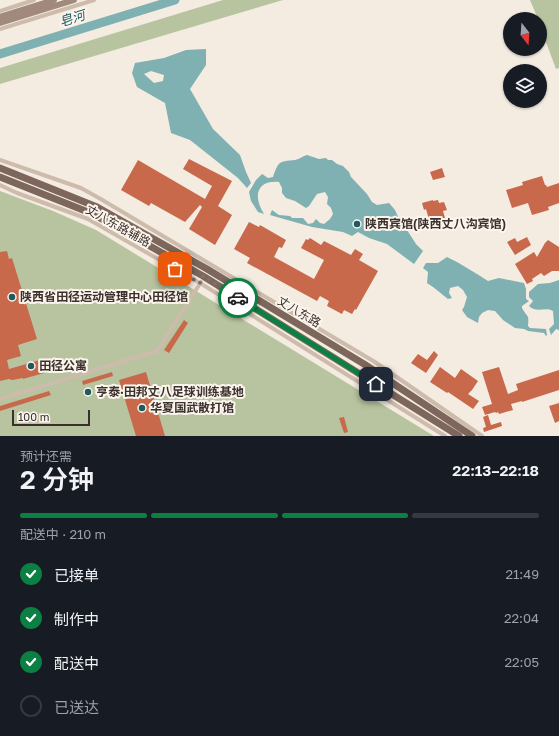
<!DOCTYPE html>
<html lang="zh">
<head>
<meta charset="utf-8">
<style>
	:root { --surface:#171b24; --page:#242831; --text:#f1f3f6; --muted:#9ea1a6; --line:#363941; --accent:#0b8043 }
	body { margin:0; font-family:"Golos Text","Noto Sans SC",sans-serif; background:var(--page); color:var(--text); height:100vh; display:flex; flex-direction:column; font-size:15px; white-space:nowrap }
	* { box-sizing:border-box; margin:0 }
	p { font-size:13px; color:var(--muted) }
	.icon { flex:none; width:22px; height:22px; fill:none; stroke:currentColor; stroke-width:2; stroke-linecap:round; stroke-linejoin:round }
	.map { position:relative; height:436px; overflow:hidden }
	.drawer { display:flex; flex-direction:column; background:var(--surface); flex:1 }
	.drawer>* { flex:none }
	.needle { width:26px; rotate:163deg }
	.buttons { position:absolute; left:503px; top:12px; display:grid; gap:8px }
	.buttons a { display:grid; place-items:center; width:44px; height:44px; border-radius:50%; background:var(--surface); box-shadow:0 1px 3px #0004; font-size:20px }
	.scale { position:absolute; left:12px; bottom:10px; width:78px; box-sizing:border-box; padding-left:4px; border:2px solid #3b302b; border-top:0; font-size:11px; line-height:14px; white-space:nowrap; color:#3b302b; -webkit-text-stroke:3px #fbf5ee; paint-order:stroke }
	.pin { position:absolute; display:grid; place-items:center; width:34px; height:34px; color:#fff; margin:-17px; border-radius:8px; box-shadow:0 2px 6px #0006 }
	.courier { position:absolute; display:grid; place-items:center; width:40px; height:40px; margin:-20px; border:3px solid #0b8043; border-radius:50%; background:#fff; color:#222; box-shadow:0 1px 5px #0007 }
	.headline em { font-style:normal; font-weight:600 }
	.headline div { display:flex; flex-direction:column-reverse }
	.headline { display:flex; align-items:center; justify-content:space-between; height:68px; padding:0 20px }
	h1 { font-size:26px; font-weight:600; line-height:30px }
	.bar { display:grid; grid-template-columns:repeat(4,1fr); gap:6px 4px; align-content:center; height:48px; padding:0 20px }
	.bar i { height:5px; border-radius:3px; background:var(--line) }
	.bar .selected { background:var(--accent) }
	.bar p { grid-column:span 4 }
	ol { padding:0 20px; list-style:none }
	li { display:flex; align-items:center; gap:12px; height:44px }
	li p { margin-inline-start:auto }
	li .icon { padding:4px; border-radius:50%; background:var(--accent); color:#fff; stroke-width:4 }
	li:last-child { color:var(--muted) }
	li i { width:22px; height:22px; border:2px solid var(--line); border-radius:50% }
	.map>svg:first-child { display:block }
</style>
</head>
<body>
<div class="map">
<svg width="559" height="436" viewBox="0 0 559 436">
	<rect width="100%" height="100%" fill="#f4ebe1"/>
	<path fill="#b8c4a0" d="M 223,0 L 283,0 L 0,84 L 0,68 Z
		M 530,0 L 559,0 L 559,68 L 556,69 L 540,26 L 540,19 L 538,19 Z
		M 0,191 L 53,211 L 96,230 L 434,436 L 0,436 Z"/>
	<path fill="#7fb0b2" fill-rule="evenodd" d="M 206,49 L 206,65 L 190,89 L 213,129 L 240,155 L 246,172 L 251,183 L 247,188 L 238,178 L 190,140 L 171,133 L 165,103 L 137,87 L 132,73 L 135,63 L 164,58 L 186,50 ZM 151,71 L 164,75 L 163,81 L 154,83 L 144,74 Z
		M 307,155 L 319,159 L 326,158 L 328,160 L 332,160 L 337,164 L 343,166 L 349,172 L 351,177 L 367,194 L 372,202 L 377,205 L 389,203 L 395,210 L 400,221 L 407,230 L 416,244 L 423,251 L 414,264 L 387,244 L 369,238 L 358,232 L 352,236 L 343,232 L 312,227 L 270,215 L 272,210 L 279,215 L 290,216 L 292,218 L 303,218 L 308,224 L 313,223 L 316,219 L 320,223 L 324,224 L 330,219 L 333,214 L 331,208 L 327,204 L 328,197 L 325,192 L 317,194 L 309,206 L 306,208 L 295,201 L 286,198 L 282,193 L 282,188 L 279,182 C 256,180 253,197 264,214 L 258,212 L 251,201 L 249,192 L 256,180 L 262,174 L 268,178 L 273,177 C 279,160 279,162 295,160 C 300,159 303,156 307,155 Z
		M 447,257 C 462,264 475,273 488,281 L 499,278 L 524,283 L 526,289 L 526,299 L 529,301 L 522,306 L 522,308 C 528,319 529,313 528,326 L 530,328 L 546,329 L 547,335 L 546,336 L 544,333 L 528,331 L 524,329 L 515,328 L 503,320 L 495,311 L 488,310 L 482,313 L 479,317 L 478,323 L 467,317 L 462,310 L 464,307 L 467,297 L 463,290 L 458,286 L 450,288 L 449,293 L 452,298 L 448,299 L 433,287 L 427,283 L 428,272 L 423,268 L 426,263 L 438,263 Z
		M 559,280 L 559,330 L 556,329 L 551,335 L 549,329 L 554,324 L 553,311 C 545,306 538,314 529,306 L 533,301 L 529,297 L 529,292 L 538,284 L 550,283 Z"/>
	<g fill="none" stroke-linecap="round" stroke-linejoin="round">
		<path stroke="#7fb0b2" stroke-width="9" d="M 0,54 L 175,0"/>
	</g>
	<path fill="#c8694b" d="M 189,159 L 232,181 L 218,206 L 232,215 L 215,245 L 189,229 L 202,207 L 200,205 L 185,222 L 151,203 L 149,206 L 121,190 L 138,160 L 205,199 L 212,186 L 183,169 Z
		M 442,168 L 445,177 L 433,180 L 430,172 Z
		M 542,176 L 545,185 L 546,185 L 547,187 L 559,183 L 559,203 L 548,207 L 549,210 L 532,215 L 528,203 L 512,208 L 506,190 L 523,185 L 522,182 Z
		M 433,200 L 433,201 L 438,200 L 439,203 L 444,202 L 447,210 L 443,211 L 445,218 L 430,223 L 426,209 L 424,210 L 422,203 Z
		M 249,222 L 259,227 L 260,225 L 286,240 L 282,248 L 279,247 L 274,257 L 314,279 L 324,260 L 301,248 L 306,239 L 308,240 L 310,238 L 321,245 L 324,241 L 351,255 L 355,249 L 363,254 L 359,260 L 378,271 L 356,310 L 355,309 L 352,314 L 344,310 L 342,314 L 327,306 L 329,301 L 320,296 L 317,301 L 247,263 L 250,258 L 234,249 Z
		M 527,237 L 531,245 L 515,255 L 507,242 L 515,238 L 517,242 Z
		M 548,240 L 559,247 L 559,271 L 552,271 L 544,276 L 541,273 L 532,279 L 533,281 L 527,284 L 515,264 L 534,252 L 537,257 L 545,243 Z
		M 7,251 L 9,259 L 12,258 L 37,339 L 18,345 L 21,356 L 7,360 L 9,369 L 40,360 L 44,373 L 23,379 L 23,378 L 12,380 L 9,379 L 0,381 L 0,252 Z
		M 184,320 L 188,323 L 169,353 L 164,350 Z
		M 434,351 L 438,355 L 426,373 L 411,363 L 418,354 L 427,360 Z
		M 440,367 L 455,378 L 461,369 L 478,381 L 472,390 L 468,394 L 479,401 L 473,409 L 448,392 L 447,393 L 430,382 Z
		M 499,367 L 508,394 L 518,390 L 516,384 L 559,370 L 559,390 L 522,402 L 522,401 L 511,404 L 513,410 L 499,414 L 498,412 L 496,413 L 495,412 L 485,415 L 482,407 L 492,404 L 482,372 Z
		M 112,372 L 113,376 L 83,385 L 82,381 Z
		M 146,372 L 165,436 L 136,436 L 119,380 Z
		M 49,391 L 51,395 L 0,411 L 0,406 Z
		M 559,403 L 559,421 L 555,423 L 549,406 Z
		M 488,415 L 491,425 L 501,422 L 502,426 L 484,432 L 483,428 L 486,427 L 483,417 Z
		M 344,417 L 348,432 L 344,433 L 339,418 Z"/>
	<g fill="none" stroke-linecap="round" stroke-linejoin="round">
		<path stroke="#cdbbac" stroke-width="4" d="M 0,11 L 34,0
			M 0,29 L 94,0
			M 0,160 L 81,188 L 99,198 L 375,362 L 482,436
			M 0,185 L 17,193 L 88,219 L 200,283 L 445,436
			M 0,399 L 157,351 L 201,282"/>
		<path stroke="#a18a7d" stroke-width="6" d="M 0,17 L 54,0
			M 0,23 L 74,0"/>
		<path stroke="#7d675c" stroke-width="7" d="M 0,168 L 97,207 L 207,269 L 364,364 L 472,436
			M 0,177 L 93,214 L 203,276 L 459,436"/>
	</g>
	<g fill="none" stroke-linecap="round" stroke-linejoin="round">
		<path stroke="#7c716b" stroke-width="4" stroke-dasharray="0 7.2" d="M 175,269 L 200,283 L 203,276 L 238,298"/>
		<path stroke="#0b8043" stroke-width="5" d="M 238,298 L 376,384"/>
	</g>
	<g fill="#1f5a5e" stroke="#fbf5ee" stroke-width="1.5">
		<circle cx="357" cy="224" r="4"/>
		<circle cx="12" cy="297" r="4"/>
		<circle cx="31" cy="366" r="4"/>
		<circle cx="88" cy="392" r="4"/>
		<circle cx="142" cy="408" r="4"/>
	</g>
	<g text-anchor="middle" stroke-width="4" stroke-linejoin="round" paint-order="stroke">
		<g font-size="12" font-weight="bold" fill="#3b302b" stroke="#fbf5ee" text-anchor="start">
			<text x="365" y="228">陕西宾馆(陕西丈八沟宾馆)</text>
			<text x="20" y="301">陕西省田径运动管理中心田径馆</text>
			<text x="39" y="370">田径公寓</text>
			<text x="96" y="396">亨泰·田邦丈八足球训练基地</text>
			<text x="150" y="412">华夏国武散打馆</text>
		</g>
		<g font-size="12" fill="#3b302b" stroke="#fbf5ee">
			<text transform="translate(118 226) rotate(29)" y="4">丈八东路辅路</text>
			<text transform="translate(299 312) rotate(31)" y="4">丈八东路</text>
		</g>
		<g font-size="13" font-style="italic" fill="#1f5a5e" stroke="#fbf5ee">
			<text transform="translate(72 18) rotate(-17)" y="5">皂河</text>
		</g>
	</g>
</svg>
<div class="buttons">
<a><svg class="needle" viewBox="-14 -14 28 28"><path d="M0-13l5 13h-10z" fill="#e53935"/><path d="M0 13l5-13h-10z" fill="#9ea1a6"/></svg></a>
<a><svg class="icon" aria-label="layers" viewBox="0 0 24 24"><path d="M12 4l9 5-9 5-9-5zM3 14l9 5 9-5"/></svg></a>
</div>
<div class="scale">100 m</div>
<div class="pin" style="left:175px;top:269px;background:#ea580c"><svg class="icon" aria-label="bag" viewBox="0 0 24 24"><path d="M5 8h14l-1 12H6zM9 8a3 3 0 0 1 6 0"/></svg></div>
<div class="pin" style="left:376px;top:384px;background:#1f2937"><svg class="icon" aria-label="home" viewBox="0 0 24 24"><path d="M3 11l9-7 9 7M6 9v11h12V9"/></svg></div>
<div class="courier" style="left:238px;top:298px"><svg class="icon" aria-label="car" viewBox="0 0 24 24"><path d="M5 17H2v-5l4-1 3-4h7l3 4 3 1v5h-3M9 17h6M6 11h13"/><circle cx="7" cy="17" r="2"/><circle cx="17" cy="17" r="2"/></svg></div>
</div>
<section class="drawer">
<div class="headline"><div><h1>2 分钟</h1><p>预计还需</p></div><em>22:13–22:18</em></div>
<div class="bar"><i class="selected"></i><i class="selected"></i><i class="selected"></i><i></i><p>配送中 · 210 m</p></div>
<ol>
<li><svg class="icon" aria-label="check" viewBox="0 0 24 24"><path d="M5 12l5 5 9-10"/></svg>已接单<p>21:49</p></li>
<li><svg class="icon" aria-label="check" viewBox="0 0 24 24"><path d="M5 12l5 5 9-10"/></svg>制作中<p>22:04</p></li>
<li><svg class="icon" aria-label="check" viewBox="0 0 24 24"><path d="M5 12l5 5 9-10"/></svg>配送中<p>22:05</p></li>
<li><i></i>已送达</li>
</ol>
</section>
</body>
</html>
